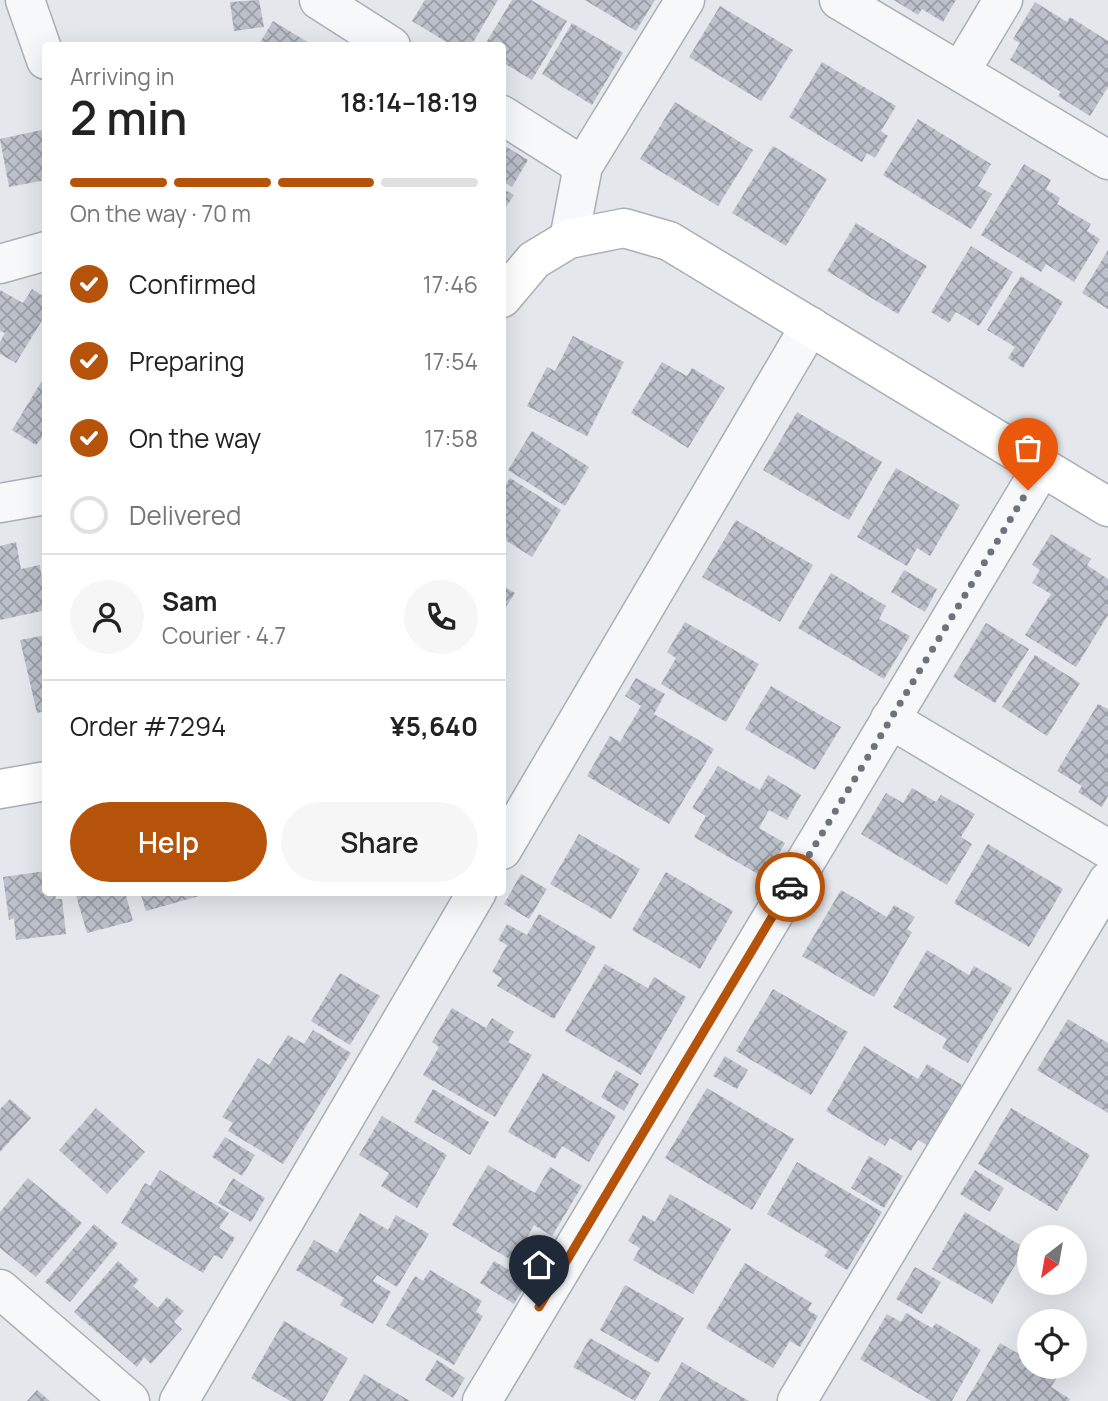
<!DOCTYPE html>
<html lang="en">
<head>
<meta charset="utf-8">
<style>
	:root { --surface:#fff; --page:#f6f6f6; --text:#222; --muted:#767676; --line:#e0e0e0; --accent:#b45309 }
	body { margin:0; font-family:Manrope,sans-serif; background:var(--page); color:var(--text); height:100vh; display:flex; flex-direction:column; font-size:26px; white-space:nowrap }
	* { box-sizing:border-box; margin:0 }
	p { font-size:23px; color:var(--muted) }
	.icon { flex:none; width:38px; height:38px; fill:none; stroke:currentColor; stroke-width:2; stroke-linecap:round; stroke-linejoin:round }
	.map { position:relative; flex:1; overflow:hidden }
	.panel { position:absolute; left:42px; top:42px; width:464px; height:854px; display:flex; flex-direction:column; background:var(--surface); border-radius:7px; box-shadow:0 7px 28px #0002 }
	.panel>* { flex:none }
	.needle { width:46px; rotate:211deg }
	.tools { position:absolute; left:1017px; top:1225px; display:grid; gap:14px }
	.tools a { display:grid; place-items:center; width:70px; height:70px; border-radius:50%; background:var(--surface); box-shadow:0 7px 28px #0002; font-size:35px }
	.pin { position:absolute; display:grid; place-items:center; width:60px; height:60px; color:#fff; margin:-72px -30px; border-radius:50% 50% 50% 0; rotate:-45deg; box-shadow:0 0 7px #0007 }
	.pin .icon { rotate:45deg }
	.courier { position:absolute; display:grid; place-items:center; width:70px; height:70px; margin:-35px; border:5px solid #b45309; border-radius:50%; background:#fff; color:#222; box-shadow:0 2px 9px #0007 }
	.summary em { font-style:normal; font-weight:600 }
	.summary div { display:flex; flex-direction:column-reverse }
	.summary { display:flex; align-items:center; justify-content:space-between; height:119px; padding:0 28px }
	h1 { font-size:46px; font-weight:600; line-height:52px }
	.bar { display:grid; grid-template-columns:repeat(4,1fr); gap:10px 7px; align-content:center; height:84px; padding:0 28px }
	.bar i { height:9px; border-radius:5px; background:var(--line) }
	.bar .selected { background:var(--accent) }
	.bar p { grid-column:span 4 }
	.line { display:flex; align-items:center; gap:18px; padding:0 28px; border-top:2px solid var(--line) }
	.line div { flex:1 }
	.round { display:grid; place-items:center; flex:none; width:74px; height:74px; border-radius:37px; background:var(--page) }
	ol { padding:0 28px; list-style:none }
	li { display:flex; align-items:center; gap:21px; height:77px }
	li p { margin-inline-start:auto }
	li .icon { padding:7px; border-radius:50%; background:var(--accent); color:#fff; stroke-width:4 }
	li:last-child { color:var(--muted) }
	li i { width:38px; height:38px; border:4px solid var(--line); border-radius:50% }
	.cta { display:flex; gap:14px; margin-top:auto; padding:14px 28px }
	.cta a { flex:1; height:80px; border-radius:42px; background:var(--accent); color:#fff; font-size:28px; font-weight:600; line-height:80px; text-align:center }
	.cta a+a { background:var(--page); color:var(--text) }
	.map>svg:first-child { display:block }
</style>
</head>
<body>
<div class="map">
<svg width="1108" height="1401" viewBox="0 0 1108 1401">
	<defs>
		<pattern id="building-cross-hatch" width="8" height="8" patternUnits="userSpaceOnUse" patternTransform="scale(1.75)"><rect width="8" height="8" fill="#bbc0ca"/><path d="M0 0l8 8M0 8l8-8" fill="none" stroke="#989da6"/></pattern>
	</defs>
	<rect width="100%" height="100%" fill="#e4e7ec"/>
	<path fill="url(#building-cross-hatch)" d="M 259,0 L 264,27 L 234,31 L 230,2 Z
		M 425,0 L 498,0 L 471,46 L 453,46 L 412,21 Z
		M 512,0 L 531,0 L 567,21 L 532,80 L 502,62 L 502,46 L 484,46 Z
		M 585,0 L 655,0 L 636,31 Z
		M 894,0 L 956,0 L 943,22 L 922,9 L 918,15 Z
		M 1035,2 L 1067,22 L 1070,17 L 1108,41 L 1108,87 L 1090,116 L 1058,96 L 1061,92 L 1010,60 L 1020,43 L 1013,39 Z
		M 720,6 L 793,50 L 761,101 L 689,57 Z
		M 273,21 L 314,46 L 258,46 Z
		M 572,23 L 623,53 L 592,105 L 542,74 Z
		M 822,62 L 896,106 L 881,131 L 888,136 L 875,158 L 867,153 L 862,162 L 789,117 Z
		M 675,102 L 753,150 L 718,206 L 640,159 Z
		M 918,119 L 991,164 L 978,186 L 992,194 L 971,229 L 883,175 Z
		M 46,129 L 46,180 L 9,187 L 0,139 Z
		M 502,144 L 528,160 L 512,187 L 502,181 Z
		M 773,146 L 827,179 L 786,246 L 732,213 Z
		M 1024,164 L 1051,180 L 1046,189 L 1060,198 L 1057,204 L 1091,224 L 1087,231 L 1100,239 L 1074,282 L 1046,264 L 1041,272 L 981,235 Z
		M 502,188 L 514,195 L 502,213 Z
		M 856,223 L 927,266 L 898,314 L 827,271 Z
		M 971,246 L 1013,272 L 979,326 L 956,312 L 949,323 L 931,312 Z
		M 1108,250 L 1108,309 L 1082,293 Z
		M 1021,276 L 1063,302 L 1023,368 L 1008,358 L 1015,347 L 987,330 Z
		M 32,289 L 46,298 L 46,314 L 16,363 L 0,354 L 0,342 L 5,333 L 0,331 L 0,290 L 23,303 Z
		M 573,336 L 624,362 L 587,436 L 527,406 L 547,367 L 555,371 Z
		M 662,362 L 687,376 L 692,368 L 725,388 L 688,448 L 631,413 Z
		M 46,374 L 46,433 L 36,445 L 12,430 Z
		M 797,412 L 882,462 L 849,520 L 763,470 Z
		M 532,431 L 589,467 L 565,506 L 508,470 Z
		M 896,468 L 960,505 L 930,556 L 917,548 L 907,566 L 857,537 Z
		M 510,478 L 561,510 L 532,557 L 502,538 L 502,490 Z
		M 736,520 L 813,565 L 780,622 L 702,577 Z
		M 1051,534 L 1091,559 L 1087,565 L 1108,579 L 1108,615 L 1076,667 L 1025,635 L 1051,594 L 1032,583 L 1040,570 L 1032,565 Z
		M 16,542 L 21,569 L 40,565 L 46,610 L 0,620 L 0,546 Z
		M 904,570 L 937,589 L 925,612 L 891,592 Z
		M 831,573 L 886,606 L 879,619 L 910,636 L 884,679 L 798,628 Z
		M 502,585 L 515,593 L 502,613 Z
		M 685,622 L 759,664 L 726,722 L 661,684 L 676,658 L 667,652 Z
		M 986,623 L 1029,649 L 995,703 L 953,677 Z
		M 46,635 L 46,711 L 37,713 L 20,640 Z
		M 1035,655 L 1080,683 L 1047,736 L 1002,707 Z
		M 636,678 L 665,694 L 654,714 L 714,749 L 669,824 L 587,776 L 610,736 L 620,742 L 641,706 L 625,696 Z
		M 771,686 L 841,727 L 815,770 L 745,729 Z
		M 1098,704 L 1108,709 L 1108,796 L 1102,807 L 1078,792 L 1082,786 L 1057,771 Z
		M 718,766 L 760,790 L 768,775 L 801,795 L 787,820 L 769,810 L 759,828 L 785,843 L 765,878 L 694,837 L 706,816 L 692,808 Z
		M 912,788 L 936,802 L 941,795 L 975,814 L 961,837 L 972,844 L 947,885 L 861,834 L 886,793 L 903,803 Z
		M 579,834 L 640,869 L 611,919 L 550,884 Z
		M 988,844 L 1063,889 L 1029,947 L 954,903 Z
		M 46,871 L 46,892 L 55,892 L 56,899 L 62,899 L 66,934 L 16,940 L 14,918 L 9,920 L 3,877 Z
		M 666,872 L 733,911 L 700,969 L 632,930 Z
		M 521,874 L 547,889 L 529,919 L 504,904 Z
		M 841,890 L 887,917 L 894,905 L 915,917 L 907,929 L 912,932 L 874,997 L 802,956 Z
		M 75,892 L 125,892 L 133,921 L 87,933 Z
		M 140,892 L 198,892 L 199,896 L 146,911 Z
		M 539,914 L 596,947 L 554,1019 L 497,986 L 502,978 L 492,972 L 507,945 L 498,940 L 507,924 L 527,935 Z
		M 927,950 L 969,975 L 974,966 L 1012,988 L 968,1063 L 942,1048 L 947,1039 L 893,1007 Z
		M 605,964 L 648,988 L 654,977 L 686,997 L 641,1075 L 565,1031 Z
		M 340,973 L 380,996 L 350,1045 L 311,1021 Z
		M 773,989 L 848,1032 L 811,1095 L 736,1051 Z
		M 452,1008 L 486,1028 L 492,1018 L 514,1032 L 508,1042 L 532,1055 L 495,1117 L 423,1075 L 439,1047 L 432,1042 Z
		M 1068,1019 L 1108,1043 L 1108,1113 L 1037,1070 Z
		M 313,1030 L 351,1053 L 283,1164 L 228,1131 L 233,1123 L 222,1117 L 258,1058 L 269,1065 L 288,1035 L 304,1044 Z
		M 864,1046 L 918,1079 L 927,1064 L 962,1085 L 927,1145 L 918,1140 L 911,1151 L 890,1138 L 885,1146 L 826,1111 Z
		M 725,1056 L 748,1070 L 737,1089 L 713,1076 Z
		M 616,1070 L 639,1084 L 624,1111 L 601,1097 Z
		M 543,1073 L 616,1116 L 589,1162 L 562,1146 L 555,1159 L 508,1132 Z
		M 707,1088 L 794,1139 L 752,1210 L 665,1158 Z
		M 433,1089 L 489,1122 L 470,1155 L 414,1122 Z
		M 10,1099 L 31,1118 L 0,1152 L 0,1109 Z
		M 96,1108 L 145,1152 L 107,1194 L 59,1150 Z
		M 1011,1108 L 1090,1155 L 1057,1211 L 978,1164 Z
		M 382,1116 L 447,1155 L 417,1208 L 381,1186 L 389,1173 L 359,1155 Z
		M 225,1137 L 255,1155 L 242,1176 L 212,1157 Z
		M 869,1156 L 903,1176 L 884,1208 L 851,1188 Z
		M 797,1162 L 882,1212 L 847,1270 L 824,1256 L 828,1250 L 767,1214 Z
		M 488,1165 L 535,1193 L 550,1167 L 582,1186 L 552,1236 L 534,1225 L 513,1261 L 452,1225 Z
		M 160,1170 L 229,1213 L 219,1228 L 235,1238 L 222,1259 L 214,1255 L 203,1273 L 121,1223 L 145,1183 L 150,1186 Z
		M 975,1170 L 1004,1188 L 990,1212 L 960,1194 Z
		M 28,1178 L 82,1223 L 36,1277 L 0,1248 L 0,1212 Z
		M 233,1178 L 265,1198 L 251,1222 L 218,1203 Z
		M 670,1194 L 731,1229 L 693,1294 L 633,1260 L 640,1248 L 628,1241 L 643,1215 L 655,1222 Z
		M 965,1212 L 1025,1248 L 992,1304 L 932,1269 Z
		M 360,1213 L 388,1230 L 396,1215 L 429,1234 L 397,1287 L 377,1275 L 373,1281 L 391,1292 L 373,1324 L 340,1305 L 344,1298 L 296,1270 L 314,1240 L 337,1253 Z
		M 94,1224 L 118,1244 L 70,1302 L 45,1282 Z
		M 118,1261 L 139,1280 L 133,1286 L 158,1308 L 167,1297 L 184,1311 L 174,1322 L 182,1329 L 151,1364 L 144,1357 L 137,1367 L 74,1312 Z
		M 494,1261 L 528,1281 L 514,1304 L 480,1283 Z
		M 745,1263 L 812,1303 L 808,1310 L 818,1316 L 800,1347 L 790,1341 L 773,1368 L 706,1328 Z
		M 915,1267 L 941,1282 L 922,1314 L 896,1299 Z
		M 430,1270 L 482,1301 L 476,1312 L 483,1316 L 454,1365 L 386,1325 L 415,1276 L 423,1281 Z
		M 625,1285 L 684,1318 L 658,1363 L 600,1330 Z
		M 906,1313 L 932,1328 L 936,1323 L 981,1350 L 952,1401 L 931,1401 L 860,1359 L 887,1314 L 901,1322 Z
		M 284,1321 L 348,1358 L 323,1401 L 290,1401 L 251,1378 Z
		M 590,1338 L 651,1373 L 635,1401 L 573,1367 Z
		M 1000,1343 L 1029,1360 L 1029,1367 L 1040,1367 L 1057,1377 L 1051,1387 L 1070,1399 L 1069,1401 L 966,1401 Z
		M 437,1360 L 465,1378 L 453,1398 L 425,1380 Z
		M 682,1362 L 749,1401 L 659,1401 Z
		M 364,1374 L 410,1401 L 349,1401 Z
		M 37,1390 L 50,1401 L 27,1401 Z"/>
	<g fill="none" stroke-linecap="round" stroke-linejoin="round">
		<g stroke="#a9aeb7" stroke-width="41">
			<path id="street" d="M 25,0 L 46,60
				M 319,0 L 391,46
				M 839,0 L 1108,160
				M 960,72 L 1003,0
				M 502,115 L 583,166 L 569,239
				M 583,166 L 685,0
				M 0,264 L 46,251
				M 0,503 L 46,495
				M 890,719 L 1108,849
				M 502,850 L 810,326
				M 0,1289 L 130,1401
				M 179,1401 L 477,892
				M 482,1401 L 1042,467
				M 797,1401 L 1108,881"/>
		</g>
		<g stroke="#a9aeb7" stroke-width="41">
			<path id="secondary" d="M 502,298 L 534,260 L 569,239 L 624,228 L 669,241 L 1108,507
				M 0,789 L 46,781"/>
		</g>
		<use href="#street" stroke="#f7f8fa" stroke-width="38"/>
		<use href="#secondary" stroke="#fff" stroke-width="38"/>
	</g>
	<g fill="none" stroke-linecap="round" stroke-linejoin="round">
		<path stroke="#6c737f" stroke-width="7" stroke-dasharray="0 12.6" d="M 790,887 L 1028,490"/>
		<path stroke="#b45309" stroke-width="9" d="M 539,1307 L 790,887"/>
	</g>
</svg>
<div class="tools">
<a><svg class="needle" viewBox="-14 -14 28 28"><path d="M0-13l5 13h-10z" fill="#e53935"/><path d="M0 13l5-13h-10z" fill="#767676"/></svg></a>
<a><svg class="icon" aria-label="locate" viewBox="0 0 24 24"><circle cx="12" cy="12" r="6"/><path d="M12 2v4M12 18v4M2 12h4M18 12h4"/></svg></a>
</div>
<div class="pin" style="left:1028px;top:490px;background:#ea580c"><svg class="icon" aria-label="bag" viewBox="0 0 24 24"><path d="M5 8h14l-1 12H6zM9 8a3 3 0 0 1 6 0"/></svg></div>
<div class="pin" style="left:539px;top:1307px;background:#1f2937"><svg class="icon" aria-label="home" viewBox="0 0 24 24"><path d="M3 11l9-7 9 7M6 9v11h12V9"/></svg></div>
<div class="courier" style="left:790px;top:887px"><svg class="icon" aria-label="car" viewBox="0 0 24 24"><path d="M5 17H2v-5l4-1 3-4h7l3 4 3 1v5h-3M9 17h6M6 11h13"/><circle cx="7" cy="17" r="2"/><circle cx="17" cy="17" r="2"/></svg></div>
<section class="panel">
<div class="summary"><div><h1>2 min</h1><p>Arriving in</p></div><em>18:14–18:19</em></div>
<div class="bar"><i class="selected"></i><i class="selected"></i><i class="selected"></i><i></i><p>On the way · 70 m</p></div>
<ol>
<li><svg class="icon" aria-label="check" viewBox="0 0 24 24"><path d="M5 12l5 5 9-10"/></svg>Confirmed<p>17:46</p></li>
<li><svg class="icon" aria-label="check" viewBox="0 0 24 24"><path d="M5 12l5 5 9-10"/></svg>Preparing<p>17:54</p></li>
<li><svg class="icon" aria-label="check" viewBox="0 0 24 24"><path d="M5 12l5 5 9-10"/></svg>On the way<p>17:58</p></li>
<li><i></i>Delivered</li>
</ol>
<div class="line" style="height:126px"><a class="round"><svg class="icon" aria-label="person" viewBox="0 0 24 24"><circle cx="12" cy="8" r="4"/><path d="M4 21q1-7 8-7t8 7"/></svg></a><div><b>Sam</b><p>Courier · 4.7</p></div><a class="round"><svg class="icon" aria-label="phone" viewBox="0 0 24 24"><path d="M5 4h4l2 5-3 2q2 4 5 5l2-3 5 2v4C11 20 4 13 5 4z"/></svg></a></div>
<div class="line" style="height:91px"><div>Order #7294</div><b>¥5,640</b></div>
<div class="cta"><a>Help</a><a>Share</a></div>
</section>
</div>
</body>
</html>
